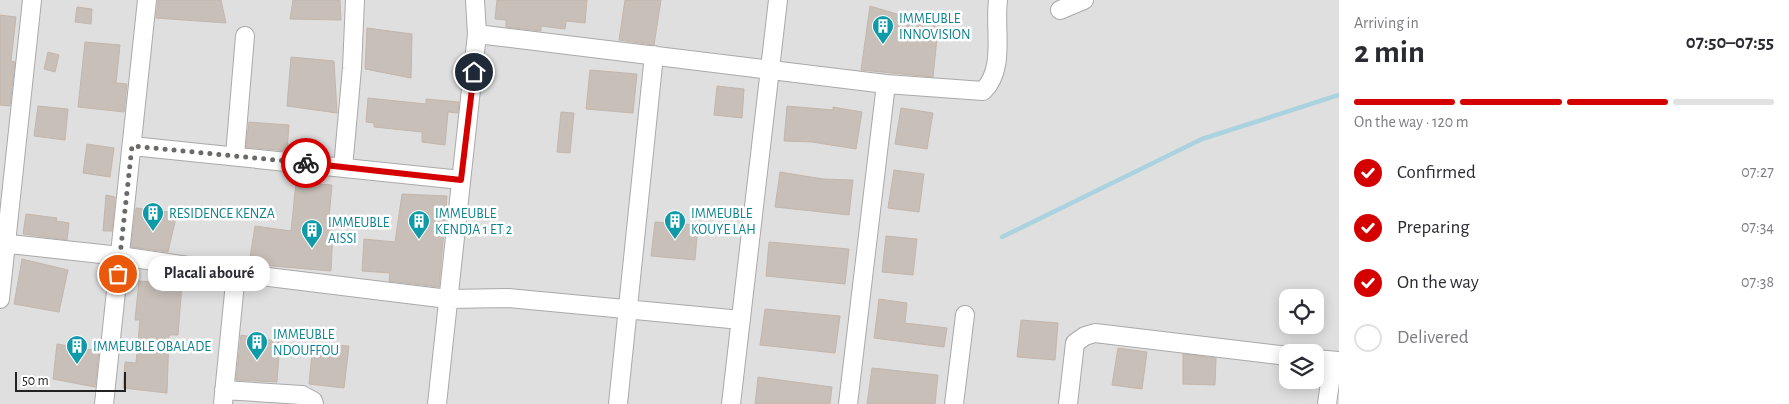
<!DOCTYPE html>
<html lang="en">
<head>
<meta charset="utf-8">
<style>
	:root { --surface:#fff; --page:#f2f2f3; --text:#2b2b33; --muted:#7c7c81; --line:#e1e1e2; --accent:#d40000 }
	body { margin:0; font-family:"Alegreya Sans",sans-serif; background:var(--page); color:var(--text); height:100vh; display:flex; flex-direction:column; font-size:19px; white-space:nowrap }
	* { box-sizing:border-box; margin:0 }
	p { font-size:16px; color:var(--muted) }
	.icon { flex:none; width:28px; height:28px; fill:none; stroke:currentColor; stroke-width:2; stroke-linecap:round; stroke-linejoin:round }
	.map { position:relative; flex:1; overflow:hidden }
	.drawer { display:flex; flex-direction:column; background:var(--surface); width:450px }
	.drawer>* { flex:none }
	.controls { position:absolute; left:1279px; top:289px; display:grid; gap:10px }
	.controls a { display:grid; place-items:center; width:45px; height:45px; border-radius:10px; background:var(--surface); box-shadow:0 2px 12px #0003; font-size:25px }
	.scale { position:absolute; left:15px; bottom:12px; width:111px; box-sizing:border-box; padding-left:5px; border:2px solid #222; border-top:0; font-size:14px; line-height:18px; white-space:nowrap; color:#222; -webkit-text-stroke:4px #fff; paint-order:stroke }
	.pin { position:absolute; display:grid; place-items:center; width:42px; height:42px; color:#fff; margin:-21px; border:2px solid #fff; border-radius:50%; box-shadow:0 1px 5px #0007 }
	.courier { position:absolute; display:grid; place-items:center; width:50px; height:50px; margin:-25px; border:4px solid #d40000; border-radius:50%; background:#fff; color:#222; box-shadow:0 1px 6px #0007 }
	.bubble { position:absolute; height:35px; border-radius:15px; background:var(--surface); box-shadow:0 2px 12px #0003; font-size:16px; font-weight:600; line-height:35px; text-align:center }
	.headline em { font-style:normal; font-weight:600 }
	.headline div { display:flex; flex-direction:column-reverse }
	.headline { display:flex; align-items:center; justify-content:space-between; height:85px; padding:0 15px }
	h1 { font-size:32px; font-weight:600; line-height:38px }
	.bar { display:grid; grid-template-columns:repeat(4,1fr); gap:8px 5px; align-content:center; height:60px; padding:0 15px }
	.bar i { height:6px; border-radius:4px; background:var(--line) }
	.bar .active { background:var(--accent) }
	.bar p { grid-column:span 4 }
	ol { padding:0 15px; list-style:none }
	li { display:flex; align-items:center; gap:15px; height:55px }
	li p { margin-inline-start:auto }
	li .icon { padding:5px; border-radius:50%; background:var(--accent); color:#fff; stroke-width:4 }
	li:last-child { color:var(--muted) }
	li i { width:28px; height:28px; border:2px solid var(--line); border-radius:50% }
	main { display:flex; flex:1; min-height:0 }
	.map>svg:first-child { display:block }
</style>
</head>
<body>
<main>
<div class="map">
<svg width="1339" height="404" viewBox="0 0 1339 404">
	<rect width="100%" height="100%" fill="#f2efe9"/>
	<path fill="#e0dfdf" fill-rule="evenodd" d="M 0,0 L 1339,0 L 1339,404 L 0,404 ZM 1288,298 L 1315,298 L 1315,325 L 1288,325 ZM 1288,352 L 1315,352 L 1315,380 L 1288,380 Z"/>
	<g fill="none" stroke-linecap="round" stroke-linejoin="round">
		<path stroke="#aad3df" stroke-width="4.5" d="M 1002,237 L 1202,139 L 1339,95"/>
	</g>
	<path fill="#c7bfb8" stroke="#c4b6ab" d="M 158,0 L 221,0 L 226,23 L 156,18 Z
		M 293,0 L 340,0 L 341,20 L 290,19 Z
		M 497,0 L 587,0 L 585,23 L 566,21 L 565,29 L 541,26 L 541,31 L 506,27 L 506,20 L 495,19 Z
		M 625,0 L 661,0 L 654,45 L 619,40 Z
		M 870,6 L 910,18 L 911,12 L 939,19 L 933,77 L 861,70 Z
		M 77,7 L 92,9 L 91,24 L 75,22 Z
		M 0,15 L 16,17 L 11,61 L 15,62 L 10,106 L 0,105 Z
		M 367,28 L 412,34 L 411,78 L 365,69 Z
		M 85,42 L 120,45 L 116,83 L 127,84 L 124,112 L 78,107 Z
		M 48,52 L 59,55 L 55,72 L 44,69 Z
		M 291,57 L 334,61 L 337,113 L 287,106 Z
		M 590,70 L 637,74 L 633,113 L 586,109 Z
		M 717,86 L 744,89 L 742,118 L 714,115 Z
		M 368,98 L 426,104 L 426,99 L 459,102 L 458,113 L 448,112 L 445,145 L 422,142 L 422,132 L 374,127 L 374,123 L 366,122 Z
		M 38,106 L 68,109 L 65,140 L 34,136 Z
		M 787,106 L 833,110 L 833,107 L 862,112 L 856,149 L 812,142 L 784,141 Z
		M 901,108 L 933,113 L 927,149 L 895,144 Z
		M 561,112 L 574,113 L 570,153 L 557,152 Z
		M 249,122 L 289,125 L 287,151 L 246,147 Z
		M 87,144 L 114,148 L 110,177 L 83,173 Z
		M 894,170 L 924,174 L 919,212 L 888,208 Z
		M 780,172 L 823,179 L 853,180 L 849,215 L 775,207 Z
		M 296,182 L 332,185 L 328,229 L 333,230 L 331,271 L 249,264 L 255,226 L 291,231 Z
		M 402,194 L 447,196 L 439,287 L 389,281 L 390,273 L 362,271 L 364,239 L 395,242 Z
		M 106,195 L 115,197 L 112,231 L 103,231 Z
		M 136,208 L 177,213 L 168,252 L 131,247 Z
		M 26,214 L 57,218 L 56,221 L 69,223 L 67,240 L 23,234 Z
		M 655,222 L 698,225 L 695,260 L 651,256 Z
		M 886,236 L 917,239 L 913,275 L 882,272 Z
		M 769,242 L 849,249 L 845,284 L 766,276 Z
		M 22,259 L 68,270 L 59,312 L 14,304 Z
		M 139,281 L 182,284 L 178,335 L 169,335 L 167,393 L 123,388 L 125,362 L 136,363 L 140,320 L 135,320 Z
		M 879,299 L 907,303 L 905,323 L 947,328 L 944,347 L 874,338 Z
		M 765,309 L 840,316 L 835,353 L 760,345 Z
		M 1021,320 L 1058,323 L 1055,360 L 1017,357 Z
		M 241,335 L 280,342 L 277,382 L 236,380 Z
		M 313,343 L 349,346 L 344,388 L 309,384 Z
		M 57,344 L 99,351 L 95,387 L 53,379 Z
		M 1118,348 L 1147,352 L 1142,389 L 1112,385 Z
		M 1183,354 L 1216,358 L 1215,385 L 1183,384 Z
		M 872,368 L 938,375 L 935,404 L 867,404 Z
		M 758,377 L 832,387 L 830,404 L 755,404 Z"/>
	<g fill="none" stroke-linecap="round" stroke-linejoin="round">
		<g stroke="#a9a9a9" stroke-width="20">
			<path id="street" d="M 1060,10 L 1084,0
				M 477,34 L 886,84 L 983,91 C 1006,69 994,29 998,0
				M 132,146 L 461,180
				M 235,155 L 245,36
				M 343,168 L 352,68 L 355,0
				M 0,243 L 120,256 L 236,273 L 448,299 L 508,298 L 741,320
				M 0,299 L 32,0
				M 1315,359 L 1339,361
				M 224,390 L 302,395 L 313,401 L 314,404
				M 104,404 L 147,0
				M 223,404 L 236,273
				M 437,404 L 477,34 L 475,0
				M 618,404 L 654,55
				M 731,404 L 778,0
				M 848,404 L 886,84
				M 954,404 L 965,315
				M 1068,404 L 1075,343 L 1085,336 L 1095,333 L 1288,356
				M 1327,404 L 1333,361"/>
		</g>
		<use href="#street" stroke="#fff" stroke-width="18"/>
	</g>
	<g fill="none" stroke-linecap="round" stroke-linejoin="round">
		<path stroke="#6b6a68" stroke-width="5" stroke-dasharray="0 9" d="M 118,274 L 132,146 L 306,163"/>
		<path stroke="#d40000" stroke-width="6" d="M 306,163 L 461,180 L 474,72"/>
	</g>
	<defs>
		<g id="building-pin" transform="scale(1.125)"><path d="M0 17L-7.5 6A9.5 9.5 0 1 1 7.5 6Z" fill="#0f9aa8" stroke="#fff"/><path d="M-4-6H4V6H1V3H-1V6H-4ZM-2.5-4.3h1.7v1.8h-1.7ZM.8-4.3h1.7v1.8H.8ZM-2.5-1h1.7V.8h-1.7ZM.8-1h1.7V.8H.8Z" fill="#fff"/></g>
	</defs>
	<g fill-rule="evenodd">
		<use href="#building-pin" x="883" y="26"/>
		<use href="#building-pin" x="153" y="213"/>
		<use href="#building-pin" x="419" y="221"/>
		<use href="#building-pin" x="675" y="221"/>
		<use href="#building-pin" x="312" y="230"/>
		<use href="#building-pin" x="257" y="342"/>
		<use href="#building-pin" x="77" y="346"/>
	</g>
	<g text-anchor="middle" stroke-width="5" stroke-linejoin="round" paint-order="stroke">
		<g font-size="14" fill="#0d838f" stroke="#fff" text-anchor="start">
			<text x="899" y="23">IMMEUBLE<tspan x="899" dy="16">INNOVISION</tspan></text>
			<text x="169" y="218">RESIDENCE KENZA</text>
			<text x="435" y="218">IMMEUBLE<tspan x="435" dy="16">KENDJA 1 ET 2</tspan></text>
			<text x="691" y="218">IMMEUBLE<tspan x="691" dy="16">KOUYE LAH</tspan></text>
			<text x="328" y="227">IMMEUBLE<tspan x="328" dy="16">AISSI</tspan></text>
			<text x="273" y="339">IMMEUBLE<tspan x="273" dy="16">NDOUFFOU</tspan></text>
			<text x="93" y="351">IMMEUBLE OBALADE</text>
		</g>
	</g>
</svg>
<div class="controls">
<a><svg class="icon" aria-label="locate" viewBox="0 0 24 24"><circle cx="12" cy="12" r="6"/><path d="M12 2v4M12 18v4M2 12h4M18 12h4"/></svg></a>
<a><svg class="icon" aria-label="layers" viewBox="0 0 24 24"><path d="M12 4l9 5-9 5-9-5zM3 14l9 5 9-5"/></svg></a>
</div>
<div class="scale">50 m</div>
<div class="pin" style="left:118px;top:274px;background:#ea580c"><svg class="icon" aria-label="bag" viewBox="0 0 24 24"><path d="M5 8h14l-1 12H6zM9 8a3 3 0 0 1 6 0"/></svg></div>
<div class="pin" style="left:474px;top:72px;background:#1f2937"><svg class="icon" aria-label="home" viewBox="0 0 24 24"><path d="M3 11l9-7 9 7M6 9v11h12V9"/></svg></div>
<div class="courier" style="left:306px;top:163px"><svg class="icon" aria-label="bike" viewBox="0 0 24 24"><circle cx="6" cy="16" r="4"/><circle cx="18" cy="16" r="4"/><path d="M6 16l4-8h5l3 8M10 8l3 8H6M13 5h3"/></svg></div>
<div class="bubble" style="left:148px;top:256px;width:122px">Placali abouré</div>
</div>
<section class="drawer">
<div class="headline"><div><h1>2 min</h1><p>Arriving in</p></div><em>07:50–07:55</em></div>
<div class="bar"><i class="active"></i><i class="active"></i><i class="active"></i><i></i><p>On the way · 120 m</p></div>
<ol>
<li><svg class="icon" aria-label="check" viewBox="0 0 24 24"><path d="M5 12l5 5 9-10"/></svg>Confirmed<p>07:27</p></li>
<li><svg class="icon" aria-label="check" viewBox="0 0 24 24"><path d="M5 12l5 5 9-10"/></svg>Preparing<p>07:34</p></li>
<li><svg class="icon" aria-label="check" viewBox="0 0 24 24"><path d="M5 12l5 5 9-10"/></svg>On the way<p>07:38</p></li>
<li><i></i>Delivered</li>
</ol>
</section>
</main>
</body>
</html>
